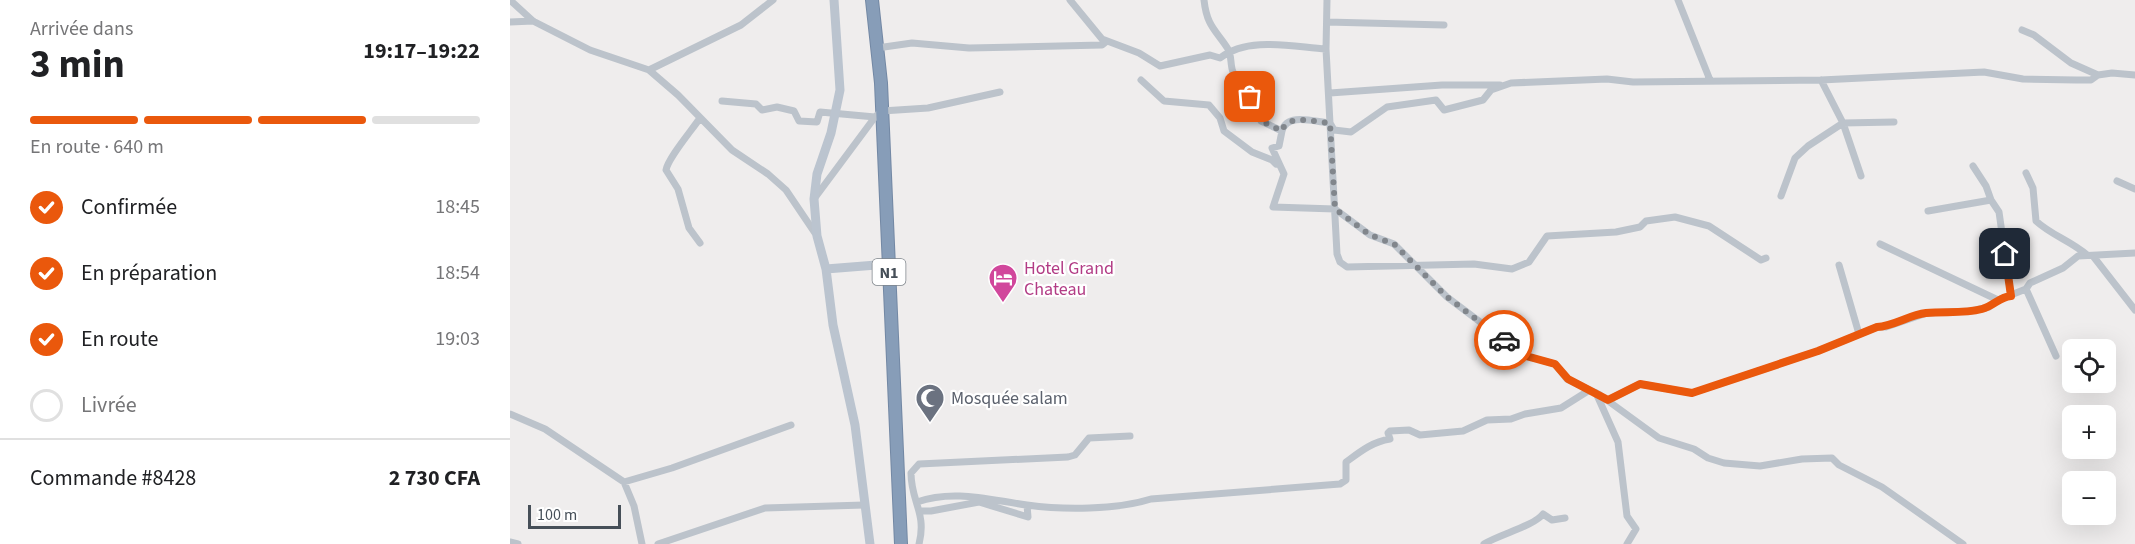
<!DOCTYPE html>
<html lang="fr">
<head>
<meta charset="utf-8">
<style>
	:root { --surface:#fff; --page:#f6f6f6; --text:#202124; --muted:#757577; --line:#e0e0e0; --accent:#ea580c }
	body { margin:0; font-family:"Source Sans 3",sans-serif; background:var(--page); color:var(--text); height:100vh; display:flex; flex-direction:column; font-size:22px; white-space:nowrap }
	* { box-sizing:border-box; margin:0 }
	p { font-size:20px; color:var(--muted) }
	.icon { flex:none; width:33px; height:33px; fill:none; stroke:currentColor; stroke-width:2; stroke-linecap:round; stroke-linejoin:round }
	.map { position:relative; flex:1; overflow:hidden }
	.side { display:flex; flex-direction:column; background:var(--surface); width:510px }
	.side>* { flex:none }
	.buttons { position:absolute; left:1552px; top:339px; display:grid; gap:12px }
	.buttons a { display:grid; place-items:center; width:54px; height:54px; border-radius:9px; background:var(--surface); box-shadow:0 6px 24px #0002; font-size:30px }
	.scale { position:absolute; left:18px; bottom:15px; width:93px; box-sizing:border-box; padding-left:6px; border:3px solid #464f58; border-top:0; font-size:16px; line-height:21px; white-space:nowrap; color:#464f58; -webkit-text-stroke:4px #fff; paint-order:stroke }
	.pin { position:absolute; display:grid; place-items:center; width:51px; height:51px; color:#fff; margin:-26px; border-radius:12px; box-shadow:0 3px 9px #0006 }
	.courier { position:absolute; display:grid; place-items:center; width:60px; height:60px; margin:-30px; border:4px solid #ea580c; border-radius:50%; background:#fff; color:#222; box-shadow:0 2px 8px #0007 }
	.head em { font-style:normal; font-weight:700 }
	.head div { display:flex; flex-direction:column-reverse }
	.head { display:flex; align-items:center; justify-content:space-between; height:102px; padding:0 30px }
	h1 { font-size:39px; font-weight:700; line-height:45px }
	.bar { display:grid; grid-template-columns:repeat(4,1fr); gap:9px 6px; align-content:center; height:72px; padding:0 30px }
	.bar i { height:8px; border-radius:4px; background:var(--line) }
	.bar .active { background:var(--accent) }
	.bar p { grid-column:span 4 }
	.line { display:flex; align-items:center; gap:15px; padding:0 30px; border-top:2px solid var(--line) }
	.line div { flex:1 }
	ol { padding:0 30px; list-style:none }
	li { display:flex; align-items:center; gap:18px; height:66px }
	li p { margin-inline-start:auto }
	li .icon { padding:6px; border-radius:50%; background:var(--accent); color:#fff; stroke-width:4 }
	li:last-child { color:var(--muted) }
	li i { width:33px; height:33px; border:3px solid var(--line); border-radius:50% }
	main { display:flex; flex:1; min-height:0 }
	.map>svg:first-child { display:block }
</style>
</head>
<body>
<main>
<section class="side">
<div class="head"><div><h1>3 min</h1><p>Arrivée dans</p></div><em>19:17–19:22</em></div>
<div class="bar"><i class="active"></i><i class="active"></i><i class="active"></i><i></i><p>En route · 640 m</p></div>
<ol>
<li><svg class="icon" aria-label="check" viewBox="0 0 24 24"><path d="M5 12l5 5 9-10"/></svg>Confirmée<p>18:45</p></li>
<li><svg class="icon" aria-label="check" viewBox="0 0 24 24"><path d="M5 12l5 5 9-10"/></svg>En préparation<p>18:54</p></li>
<li><svg class="icon" aria-label="check" viewBox="0 0 24 24"><path d="M5 12l5 5 9-10"/></svg>En route<p>19:03</p></li>
<li><i></i>Livrée</li>
</ol>
<div class="line" style="height:78px"><div>Commande #8428</div><b>2 730 CFA</b></div>
</section>
<div class="map">
<svg width="1625" height="544" viewBox="0 0 1625 544">
	<rect width="100%" height="100%" fill="#efeded"/>
	<g fill="none" stroke-linecap="round" stroke-linejoin="round">
		<g stroke="#7388a4" stroke-width="14">
			<path id="highway" d="M 362,0 L 371,83 L 391,544"/>
		</g>
		<path stroke="#bcc3cb" stroke-width="7" d="M 0,0 L 23,21 L 80,50 L 139,70 L 168,95 L 222,150 L 258,174 L 276,190 L 305,233
			M 560,0 L 592,39 L 629,53 L 650,66 L 700,55 L 710,58 C 738,36 783,47 816,49 L 817,0
			M 694,0 C 697,27 706,30 718,49 C 722,56 720,65 723,72 C 732,89 743,103 751,121 L 772,131 L 769,146 L 762,148 L 774,174 L 763,207 L 825,209 L 860,235 L 884,244 L 937,297 L 994,340 L 1016,356 L 1045,364 L 1057,379 L 1090,395 L 1149,438 L 1184,449 L 1198,458 L 1214,463 L 1250,466 L 1292,459 L 1322,458 L 1329,465 L 1372,487 L 1453,544
			M 1168,0 L 1200,80
			M 0,22 L 23,21
			M 817,22 L 934,25
			M 1512,30 L 1524,35 L 1561,63 L 1588,75
			M 367,48 L 402,43 L 459,48 L 592,45 L 597,41
			M 816,49 L 827,254 L 830,262 L 837,267 L 964,264 L 1002,269 L 1019,262 L 1037,236 L 1106,232 L 1130,227 L 1136,221 L 1165,217 L 1199,226 L 1251,260 L 1256,258
			M 139,70 L 231,25 L 263,0
			M 631,80 L 654,101 L 699,105 L 710,118 L 714,131 L 742,152 L 762,160 L 766,164
			M 1311,80 L 1333,123 L 1351,176
			M 820,93 L 932,85 L 990,85
			M 212,101 L 246,104 L 252,110 L 267,107 L 284,111 L 289,121 L 307,122 L 310,112 L 365,117 L 372,111 L 418,108 L 490,92
			M 772,131 C 777,112 805,122 820,123 L 824,130 L 841,132 L 877,107 L 926,100 L 934,110 L 973,100 L 981,90 L 1001,83 L 1097,79 L 1123,82 L 1311,80 L 1474,72 L 1513,79 L 1566,80 L 1581,80 L 1588,75 L 1602,73 L 1625,75
			M 1463,166 L 1476,186 L 1481,200
			M 1516,173 L 1523,188 L 1526,221 C 1541,235 1561,241 1577,255
			M 1607,181 L 1625,189
			M 1271,196 L 1285,158 L 1298,146 L 1333,123 L 1384,122
			M 304,199 L 365,117
			M 1418,211 L 1481,200 L 1489,212 L 1501,296
			M 190,243 L 179,228 L 168,189 L 156,170 C 158,158 182,130 190,118
			M 1370,244 L 1488,300
			M 1583,256 L 1625,310
			M 1329,265 L 1349,334
			M 1516,289 L 1546,356
			M 1086,393 L 1108,442 L 1117,516 L 1126,529 L 1117,544
			M 1098,400 L 1130,384 L 1182,393 L 1308,351 L 1367,327 L 1376,327 L 1417,313 L 1461,311 L 1479,307 L 1488,300 L 1516,289 L 1520,283 L 1553,268 L 1568,256 L 1625,253
			M 0,414 L 35,429 L 114,482 L 124,506 L 132,544
			M 114,482 L 162,468 L 281,425
			M 407,502 C 444,489 479,500 517,505 C 553,510 606,510 641,499 L 830,484 L 836,480 L 836,462 C 851,451 862,442 880,439 L 878,433 L 880,431 L 899,430 L 910,435 L 953,431 L 977,420 L 1001,419 L 1015,414 L 1051,408 L 1078,391
			M 410,511 L 421,511 L 469,502 L 518,517 L 517,505
			M 0,542 L 8,544
			M 148,544 L 255,508 L 354,505
			M 409,544 C 417,513 401,502 401,473 L 409,464 L 558,457 L 565,455 L 579,438 L 620,436
			M 974,544 C 990,534 1024,526 1033,514 L 1042,520 L 1055,518"/>
		<path stroke="#bbc4cf" stroke-width="9" d="M 324,0 L 330,90 L 321,133 L 307,174 L 304,199 L 307,236 L 316,269 L 323,325 L 345,425 L 360,544
			M 316,269 L 379,264"/>
		<use href="#highway" stroke="#879db8" stroke-width="12"/>
	</g>
	<g fill="none" stroke-linecap="round" stroke-linejoin="round">
		<path stroke="#81868c" stroke-width="6" stroke-dasharray="0 10.8" d="M 740,97 L 751,121 L 772,131 C 777,113 805,122 820,123 L 825,209 L 860,235 L 884,244 L 937,297 L 994,340"/>
		<path stroke="#ea580c" stroke-width="8" d="M 994,340 L 1016,356 L 1045,364 L 1058,379 L 1098,400 L 1130,384 L 1182,393 L 1308,351 L 1367,327 C 1384,326 1399,315 1416,313 C 1435,311 1453,314 1472,309 C 1484,306 1489,297 1501,296 L 1495,254"/>
	</g>
	<defs>
		<g id="hotel-pin" transform="scale(1.5)"><path d="M0 17L-7.5 6A9.5 9.5 0 1 1 7.5 6Z" fill="#d1479c" stroke="#fff"/><path d="M-6-4.5h1.5V1H6V5H4.5V3h-9V5H-6ZM-4 0a1.8 1.8 0 1 1 3.6 0ZM.5 0V-2.5h3Q6-2.5 6 0Z" fill="#fff"/></g>
		<g id="mosque-pin" transform="scale(1.5)"><path d="M0 17L-7.5 6A9.5 9.5 0 1 1 7.5 6Z" fill="#6b7280" stroke="#fff"/><path d="M3.5-4.9A6 6 0 1 0 3.5 4.9A5 5 0 1 1 3.5-4.9Z" fill="#fff"/></g>
	</defs>
	<g fill-rule="evenodd">
		<use href="#hotel-pin" x="493" y="278"/>
		<use href="#mosque-pin" x="420" y="398"/>
	</g>
	<g text-anchor="middle" stroke-width="4.5" stroke-linejoin="round" paint-order="stroke">
		<rect fill="#fff" stroke="#7e848a" stroke-width="1.5" x="362.5" y="259" width="33" height="26" rx="4.5"/>
		<g font-size="16" font-weight="bold" fill="#464f58">
			<text x="379" y="278">N1</text>
		</g>
		<g font-size="18" fill="#b23c85" stroke="#fff" text-anchor="start">
			<text x="514" y="274">Hotel Grand<tspan x="514" dy="21">Chateau</tspan></text>
		</g>
		<g font-size="18" fill="#5b616d" stroke="#fff" text-anchor="start">
			<text x="441" y="404">Mosquée salam</text>
		</g>
	</g>
</svg>
<div class="buttons">
<a><svg class="icon" aria-label="locate" viewBox="0 0 24 24"><circle cx="12" cy="12" r="6"/><path d="M12 2v4M12 18v4M2 12h4M18 12h4"/></svg></a>
<a>+</a>
<a>−</a>
</div>
<div class="scale">100 m</div>
<div class="pin" style="left:740px;top:97px;background:#ea580c"><svg class="icon" aria-label="bag" viewBox="0 0 24 24"><path d="M5 8h14l-1 12H6zM9 8a3 3 0 0 1 6 0"/></svg></div>
<div class="pin" style="left:1495px;top:254px;background:#1f2937"><svg class="icon" aria-label="home" viewBox="0 0 24 24"><path d="M3 11l9-7 9 7M6 9v11h12V9"/></svg></div>
<div class="courier" style="left:994px;top:340px"><svg class="icon" aria-label="car" viewBox="0 0 24 24"><path d="M5 17H2v-5l4-1 3-4h7l3 4 3 1v5h-3M9 17h6M6 11h13"/><circle cx="7" cy="17" r="2"/><circle cx="17" cy="17" r="2"/></svg></div>
</div>
</main>
</body>
</html>
